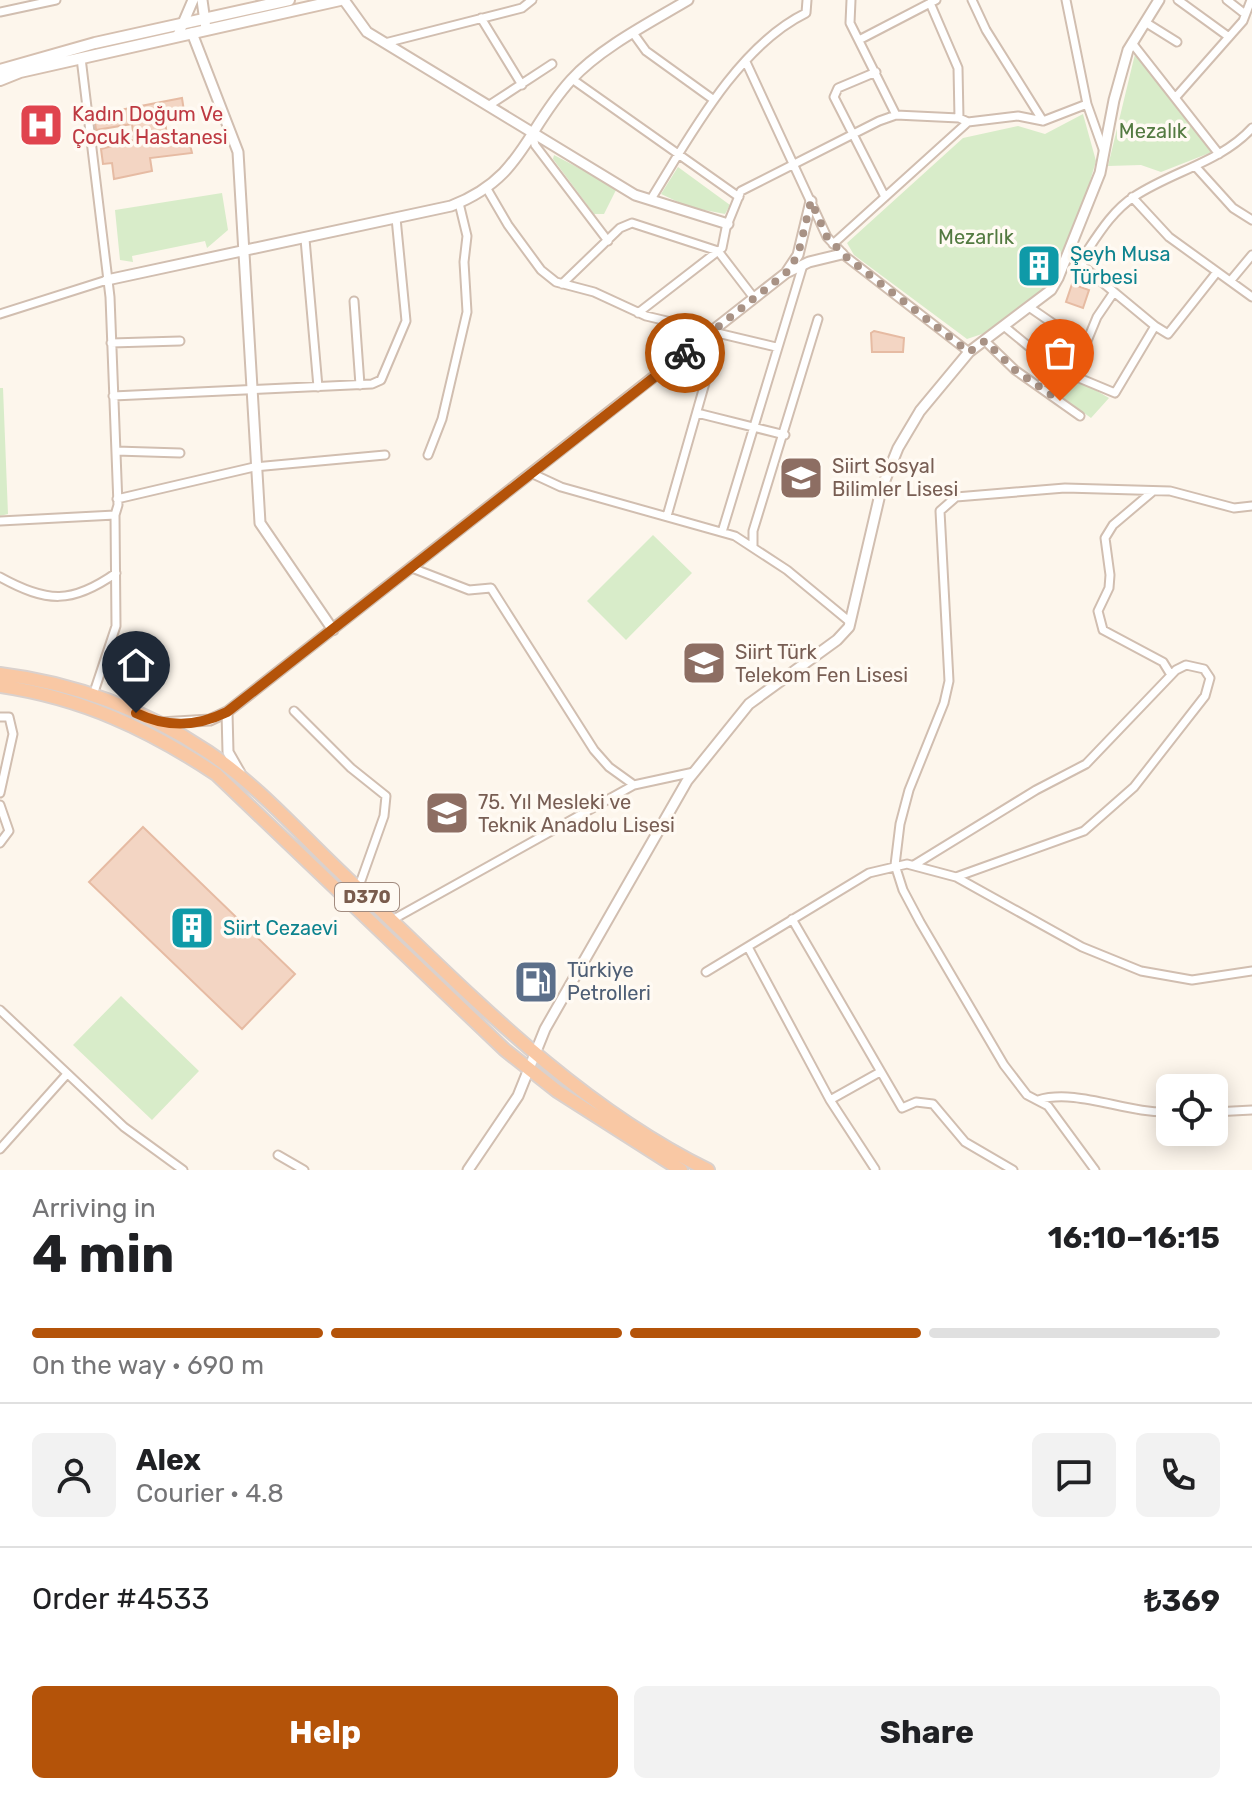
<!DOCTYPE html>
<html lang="en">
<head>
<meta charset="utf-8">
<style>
	:root { --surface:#fff; --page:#f2f2f2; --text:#202124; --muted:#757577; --line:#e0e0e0; --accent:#b45309 }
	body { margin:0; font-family:Rubik,sans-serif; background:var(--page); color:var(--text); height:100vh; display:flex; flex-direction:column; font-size:30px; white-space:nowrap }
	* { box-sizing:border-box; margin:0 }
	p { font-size:26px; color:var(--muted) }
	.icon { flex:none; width:44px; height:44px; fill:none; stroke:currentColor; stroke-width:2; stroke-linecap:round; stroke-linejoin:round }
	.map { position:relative; height:1170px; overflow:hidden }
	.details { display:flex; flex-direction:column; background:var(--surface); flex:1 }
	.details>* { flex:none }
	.controls { position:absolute; left:1156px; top:1074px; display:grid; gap:16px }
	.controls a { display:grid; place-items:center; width:72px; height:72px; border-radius:12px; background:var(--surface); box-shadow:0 4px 20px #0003; font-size:40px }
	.pin { position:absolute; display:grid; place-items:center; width:68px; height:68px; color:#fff; margin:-82px -34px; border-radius:50% 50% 50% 0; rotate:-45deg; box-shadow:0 0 8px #0007 }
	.pin .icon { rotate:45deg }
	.courier { position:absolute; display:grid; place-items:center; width:80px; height:80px; margin:-40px; border:6px solid #b45309; border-radius:50%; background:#fff; color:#222; box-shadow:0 2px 10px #0007 }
	.head em { font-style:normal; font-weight:700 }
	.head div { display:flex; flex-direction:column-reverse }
	.head { display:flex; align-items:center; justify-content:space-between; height:136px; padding:0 32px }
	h1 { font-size:52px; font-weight:700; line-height:60px }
	.bar { display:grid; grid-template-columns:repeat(4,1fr); gap:12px 8px; align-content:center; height:96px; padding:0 32px }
	.bar i { height:10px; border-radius:6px; background:var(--line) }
	.bar .selected { background:var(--accent) }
	.bar p { grid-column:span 4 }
	.line { display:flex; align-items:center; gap:20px; padding:0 32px; border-top:2px solid var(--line) }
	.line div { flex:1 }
	.round { display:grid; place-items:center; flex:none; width:84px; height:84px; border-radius:12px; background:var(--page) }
	.button { display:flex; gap:16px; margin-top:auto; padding:16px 32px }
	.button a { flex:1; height:92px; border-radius:12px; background:var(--accent); color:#fff; font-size:32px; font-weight:700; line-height:92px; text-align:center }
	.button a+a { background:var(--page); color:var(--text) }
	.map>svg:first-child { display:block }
</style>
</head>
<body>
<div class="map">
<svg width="1252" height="1170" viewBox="0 0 1252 1170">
	<rect width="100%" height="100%" fill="#fdf6ec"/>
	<path fill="#d8ecc9" d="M 1135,54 L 1137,55 L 1212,152 L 1161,172 L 1141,165 L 1108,166 Z
		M 1083,114 L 1096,161 L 1070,249 L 1050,287 L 991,331 L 967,339 L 854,255 L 847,243 L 963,138 L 1018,126 L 1045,134 Z
		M 554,155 L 617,188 L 604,214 L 594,214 L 553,159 Z
		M 678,167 L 730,205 L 725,214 L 689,207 L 661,194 Z
		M 222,193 L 228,230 L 207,248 L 205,241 L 132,256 L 133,262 L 120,260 L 115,210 Z
		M 1061,376 L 1073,377 L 1109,398 L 1091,418 L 1050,388 Z
		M 0,388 L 3,388 L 8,514 L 0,516 Z
		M 653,535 L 692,573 L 626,640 L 587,601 Z
		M 121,996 L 199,1071 L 152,1120 L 73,1045 Z"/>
	<path fill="#f3d5c3" stroke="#e6bba3" stroke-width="2" d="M 182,98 L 185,118 L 165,121 L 167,136 L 188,136 L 192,153 L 150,158 L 152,171 L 114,179 L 112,163 L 103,164 L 101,149 L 134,140 L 132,124 L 96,130 L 94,115 Z
		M 1072,284 L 1089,290 L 1083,308 L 1066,302 Z
		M 874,331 L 904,338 L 903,352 L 872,352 L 871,333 Z
		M 143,827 L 295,974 L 242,1029 L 89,882 Z"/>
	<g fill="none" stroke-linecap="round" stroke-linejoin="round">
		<g stroke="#d1beb0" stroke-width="11">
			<path id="minor" d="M 851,0 L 850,23 L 896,115
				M 972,0 L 986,30 L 1043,121
				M 1066,0 L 1087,104
				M 1178,0 L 1229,37
				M 1227,0 L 1245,14
				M 930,3 L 958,68 L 959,118
				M 0,12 L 56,0
				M 481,18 L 522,85
				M 1145,22 L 1177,42
				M 633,33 L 646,51 L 714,100
				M 859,40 L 936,0
				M 385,43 L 522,8 L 532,0
				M 1132,43 L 1219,154
				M 746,62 L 827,237 L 845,256 L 969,352
				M 876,72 L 838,88 L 834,97 L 885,197
				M 572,79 L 739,197
				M 1175,98 L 1243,21 L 1251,0
				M 488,106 L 552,64
				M 532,133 L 535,145 L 608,241
				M 1195,166 L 1233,208 L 1252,220
				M 487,189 L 508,225 L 541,270 L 556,282 L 594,292 L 646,316 L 776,347
				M 1132,197 L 1169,237 L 1252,297
				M 651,199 C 690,136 738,46 806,13 L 807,0
				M 305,239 L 318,387
				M 833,244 L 968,122
				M 1070,249 L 1079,263 L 1155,326
				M 1079,263 C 1095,240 1110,212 1135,196 C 1173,171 1221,162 1252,128
				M 1232,279 L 1252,255
				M 562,284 L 620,228 L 632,223 L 718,251 L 754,298
				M 354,301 L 360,385
				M 1029,307 L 1074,338 L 1083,349
				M 638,313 L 722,248 L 726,228 L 741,191 L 879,121 L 896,115 L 959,118 L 968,122 L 1018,116 L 1043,121 L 1087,104 L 1103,149
				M 0,314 L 107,280
				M 1005,327 L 1055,368 L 1115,393 L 1155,326 L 1168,334 L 1217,272
				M 985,341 L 1015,370 L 1080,416
				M 111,343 L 180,341
				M 1073,375 L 1097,317 L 1114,292
				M 1039,387 L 1055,368
				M 113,396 L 372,384 L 381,380 L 406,321 L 396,218
				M 697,413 L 785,435
				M 116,451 L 180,453
				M 428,455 L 442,419 L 467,312 L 464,262 L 467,236 L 459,203
				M 533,474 L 561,487 L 735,536 L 787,570 L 850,622
				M 1152,492 L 1113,525 L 1105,538 L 1110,575 L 1109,588 L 1098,611 L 1103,630 L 1163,662 L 1171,675
				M 117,499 L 254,467 L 385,455
				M 667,516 L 719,334
				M 0,521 L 115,515 L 118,505 L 110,297 L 81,58
				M 722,532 L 803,265
				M 753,546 L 753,531 L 818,319
				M 412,568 L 469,590 L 491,588 L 594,750 L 609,767 L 634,785 L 694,772
				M 0,577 C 47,603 72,604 116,573
				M 93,695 L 116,626 L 115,515
				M 294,711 L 351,768 L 386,796 L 384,816 L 358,889
				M 0,717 L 9,717 L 13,734 L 0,793
				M 0,805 L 9,831 L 0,843
				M 914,865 L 1036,790 L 1086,764 L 1176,670 L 1186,665 L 1204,669 L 1210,678 L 1205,696 L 1134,787 L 1084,831 L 956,877
				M 792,919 L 902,1108 L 916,1102 L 933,1104 L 965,1142 L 1013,1170
				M 392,920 L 634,785
				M 748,947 L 830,1100 L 875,1169
				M 706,972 L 869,873 L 907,864 L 956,877 L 1082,947 L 1141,971 L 1192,980 L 1252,971
				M 0,1010 L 124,1127 L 183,1170
				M 830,1100 L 880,1072
				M 1038,1100 C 1077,1088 1127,1114 1170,1112
				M 1214,1112 L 1252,1110
				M 0,1149 L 67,1074
				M 278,1155 L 304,1170
				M 1095,1170 L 1048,1106 L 1027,1095 L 1004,1065 L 920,922 L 903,890 L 895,865 L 900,824 L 909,790 L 944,703 L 949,681 L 940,511 L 956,497 L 1065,488 L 1170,491 L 1234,508 L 1252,506"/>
		</g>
		<g stroke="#d1beb0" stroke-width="13">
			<path id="tertiary" d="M 202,0 L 206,29
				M 344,0 L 367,32 L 635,195 L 728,224
				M 192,33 L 238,152 L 260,523 L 333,630
				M 178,35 L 193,0
				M 811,201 L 798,255 L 786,273 L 809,262 L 842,254
				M 107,280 L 451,206 C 523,178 524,132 571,80 C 600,48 651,22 688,0
				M 227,712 L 786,273
				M 160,723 L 210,720 L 227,712 L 228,752 L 240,773
				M 468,1170 L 518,1096 L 545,1029 L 687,781 L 749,704 L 837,640 L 849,627 L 881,490 L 898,448 L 920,411 L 969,352 L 1051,290 L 1058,278 L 1100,173 L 1114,100 L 1128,50 L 1159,0"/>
		</g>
		<g stroke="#d6c0b0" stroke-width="14">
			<path id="secondary" d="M 0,70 L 95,43 L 289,0
				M 0,80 L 20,72 L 340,0"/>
		</g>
		<g stroke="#dad1cd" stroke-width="16">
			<path id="trunk" d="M 0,674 C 74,683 145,710 208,752 C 259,786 302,836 347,878 C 459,983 568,1101 708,1170
				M 0,686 C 82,698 148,729 216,774 L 505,1050 L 557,1091 L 681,1170"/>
		</g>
		<use href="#minor" stroke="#fff" stroke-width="7"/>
		<use href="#tertiary" stroke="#fff" stroke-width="9"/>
		<use href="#secondary" stroke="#fff" stroke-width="10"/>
		<use href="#trunk" stroke="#f9c8a4" stroke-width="12"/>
	</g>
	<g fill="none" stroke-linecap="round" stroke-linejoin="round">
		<path stroke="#a89285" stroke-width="8" stroke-dasharray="0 14.4" d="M 685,353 L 786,273 L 798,255 L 811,201 L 827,237 L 845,256 L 969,352 L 985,341 L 1015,370 L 1060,401"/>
		<path stroke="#b45309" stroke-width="10" d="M 136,713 C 167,728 196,727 227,712 L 685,353"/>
	</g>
	<defs>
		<g id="hospital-square" transform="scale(2.3)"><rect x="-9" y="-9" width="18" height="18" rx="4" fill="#e0444e" stroke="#fffaf3"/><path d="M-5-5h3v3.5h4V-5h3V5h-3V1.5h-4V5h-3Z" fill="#fff"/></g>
		<g id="building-square" transform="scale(2.3)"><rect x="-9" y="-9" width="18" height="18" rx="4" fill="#0f9aa8" stroke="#fffaf3"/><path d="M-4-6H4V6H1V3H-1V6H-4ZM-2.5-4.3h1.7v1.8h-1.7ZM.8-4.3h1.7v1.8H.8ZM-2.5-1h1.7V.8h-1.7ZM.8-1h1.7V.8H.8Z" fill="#fff"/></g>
		<g id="school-square" transform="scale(2.3)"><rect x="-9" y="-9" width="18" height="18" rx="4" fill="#8d6e63" stroke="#fffaf3"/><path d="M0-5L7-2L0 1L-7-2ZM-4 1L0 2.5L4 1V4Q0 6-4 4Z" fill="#fff"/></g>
		<g id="fuel-square" transform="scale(2.3)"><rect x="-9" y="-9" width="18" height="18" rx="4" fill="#5c6f8a" stroke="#fffaf3"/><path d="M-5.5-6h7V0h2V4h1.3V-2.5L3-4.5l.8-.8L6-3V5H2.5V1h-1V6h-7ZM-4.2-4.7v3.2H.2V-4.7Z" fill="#fff"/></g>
	</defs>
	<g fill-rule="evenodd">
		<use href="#hospital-square" x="41" y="125"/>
		<use href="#building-square" x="1039" y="266"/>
		<use href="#school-square" x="801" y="478"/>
		<use href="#school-square" x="704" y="663"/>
		<use href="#school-square" x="447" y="813"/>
		<use href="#building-square" x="192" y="928"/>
		<use href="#fuel-square" x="536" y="982"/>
	</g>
	<g text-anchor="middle" stroke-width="7" stroke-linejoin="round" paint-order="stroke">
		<rect fill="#fffaf3" stroke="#a28b7f" stroke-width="2" x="335" y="883" width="64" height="28" rx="6"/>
		<g font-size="18" font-weight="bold" fill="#7a5c4d">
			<text x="367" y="903">D370</text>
		</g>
		<g font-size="20" fill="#be3a42" stroke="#fffaf3" text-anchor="start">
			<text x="72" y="121">Kadın Doğum Ve<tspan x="72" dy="23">Çocuk Hastanesi</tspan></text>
		</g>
		<g font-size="20" fill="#537a41" stroke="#fffaf3">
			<text x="1153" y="138">Mezalık</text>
			<text x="976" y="244">Mezarlık</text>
		</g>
		<g font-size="20" fill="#0d838f" stroke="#fffaf3" text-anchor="start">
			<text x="1070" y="261">Şeyh Musa<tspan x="1070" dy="23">Türbesi</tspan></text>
			<text x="223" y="935">Siirt Cezaevi</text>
		</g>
		<g font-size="20" fill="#785e54" stroke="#fffaf3" text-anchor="start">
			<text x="832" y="473">Siirt Sosyal<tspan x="832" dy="23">Bilimler Lisesi</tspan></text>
			<text x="735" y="659">Siirt Türk<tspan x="735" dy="23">Telekom Fen Lisesi</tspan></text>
			<text x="478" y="809">75. Yıl Mesleki ve<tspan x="478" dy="23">Teknik Anadolu Lisesi</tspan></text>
		</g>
		<g font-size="20" fill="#4e5e75" stroke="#fffaf3" text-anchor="start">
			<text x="567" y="977">Türkiye<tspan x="567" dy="23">Petrolleri</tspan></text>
		</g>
	</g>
</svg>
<div class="controls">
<a><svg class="icon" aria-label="locate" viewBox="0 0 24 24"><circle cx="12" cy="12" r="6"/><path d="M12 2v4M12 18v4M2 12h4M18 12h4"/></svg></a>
</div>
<div class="pin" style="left:1060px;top:401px;background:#ea580c"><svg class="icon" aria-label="bag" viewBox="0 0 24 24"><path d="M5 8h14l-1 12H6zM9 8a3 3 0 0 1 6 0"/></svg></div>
<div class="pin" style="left:136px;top:713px;background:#1f2937"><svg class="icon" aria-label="home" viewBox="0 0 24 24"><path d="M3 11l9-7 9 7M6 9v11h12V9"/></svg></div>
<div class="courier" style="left:685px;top:353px"><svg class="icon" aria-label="bike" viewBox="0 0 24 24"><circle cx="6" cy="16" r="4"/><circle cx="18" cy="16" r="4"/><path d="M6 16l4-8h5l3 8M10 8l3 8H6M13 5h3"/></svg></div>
</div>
<section class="details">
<div class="head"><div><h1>4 min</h1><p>Arriving in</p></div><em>16:10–16:15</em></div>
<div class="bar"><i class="selected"></i><i class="selected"></i><i class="selected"></i><i></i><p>On the way · 690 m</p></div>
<div class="line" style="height:144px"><a class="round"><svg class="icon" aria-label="person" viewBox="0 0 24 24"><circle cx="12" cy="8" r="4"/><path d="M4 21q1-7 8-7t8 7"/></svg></a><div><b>Alex</b><p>Courier · 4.8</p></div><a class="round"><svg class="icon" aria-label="chat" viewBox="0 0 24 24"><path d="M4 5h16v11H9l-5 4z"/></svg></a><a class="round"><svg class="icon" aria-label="phone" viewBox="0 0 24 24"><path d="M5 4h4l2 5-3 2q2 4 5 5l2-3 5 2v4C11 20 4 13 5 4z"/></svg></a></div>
<div class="line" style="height:104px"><div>Order #4533</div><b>₺369</b></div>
<div class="button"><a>Help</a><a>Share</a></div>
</section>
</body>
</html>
